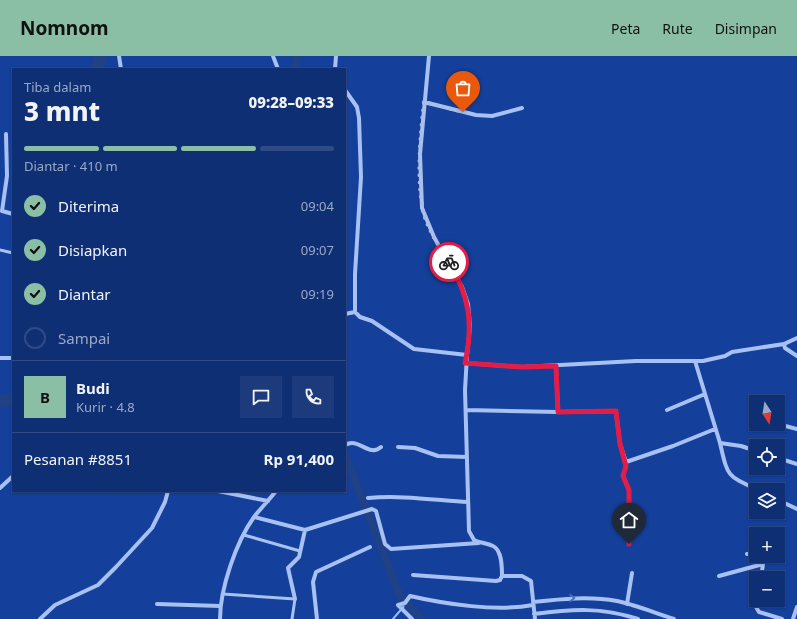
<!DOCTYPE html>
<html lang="id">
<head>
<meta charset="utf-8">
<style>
	:root { --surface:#0f2f74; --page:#1d3b7c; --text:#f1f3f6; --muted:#9ba9c5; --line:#2f4a86; --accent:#8abfa5 }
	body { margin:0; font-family:"Noto Sans",sans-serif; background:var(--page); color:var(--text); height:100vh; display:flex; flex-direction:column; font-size:15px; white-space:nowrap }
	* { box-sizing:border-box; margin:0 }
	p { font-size:13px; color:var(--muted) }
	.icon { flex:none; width:22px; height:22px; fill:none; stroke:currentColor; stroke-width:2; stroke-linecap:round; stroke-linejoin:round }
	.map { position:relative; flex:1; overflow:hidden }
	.panel { position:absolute; left:12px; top:12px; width:334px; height:424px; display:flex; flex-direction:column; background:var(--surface); border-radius:0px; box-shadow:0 1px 3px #0004,0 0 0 1px var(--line) }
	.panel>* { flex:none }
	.needle { width:26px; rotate:168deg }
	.fabs { position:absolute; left:749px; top:339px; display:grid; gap:8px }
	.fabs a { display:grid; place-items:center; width:36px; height:36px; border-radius:0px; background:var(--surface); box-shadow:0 1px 3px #0004,0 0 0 1px var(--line); font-size:20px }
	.pin { position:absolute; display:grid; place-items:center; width:34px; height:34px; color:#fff; margin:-41px -17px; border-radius:50% 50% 50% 0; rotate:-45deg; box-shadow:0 0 4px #0007 }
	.pin .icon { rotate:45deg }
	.courier { position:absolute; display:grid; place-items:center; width:40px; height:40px; margin:-20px; border:3px solid #e11d48; border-radius:50%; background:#fff; color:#222; box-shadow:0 1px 5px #0007 }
	.headline em { font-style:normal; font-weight:800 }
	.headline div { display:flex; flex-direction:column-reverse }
	.headline { display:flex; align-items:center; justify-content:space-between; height:68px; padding:0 12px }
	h1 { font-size:26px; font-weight:800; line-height:30px }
	.bar { display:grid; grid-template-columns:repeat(4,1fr); gap:6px 4px; align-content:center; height:48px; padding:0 12px }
	.bar i { height:5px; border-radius:3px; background:var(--line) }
	.bar .active { background:var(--accent) }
	.bar p { grid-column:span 4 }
	.line { display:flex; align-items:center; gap:10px; padding:0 12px; border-top:1px solid var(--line) }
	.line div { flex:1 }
	.round { display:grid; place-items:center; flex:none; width:42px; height:42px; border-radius:0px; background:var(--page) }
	ol { padding:0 12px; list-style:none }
	li { display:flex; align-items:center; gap:12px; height:44px }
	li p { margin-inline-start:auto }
	li .icon { padding:4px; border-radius:50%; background:var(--accent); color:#111; stroke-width:4 }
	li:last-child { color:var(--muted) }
	li i { width:22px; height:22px; border:2px solid var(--line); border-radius:50% }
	header { display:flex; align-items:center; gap:24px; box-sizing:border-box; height:56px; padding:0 20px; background:var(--accent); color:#111 }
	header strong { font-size:19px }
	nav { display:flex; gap:22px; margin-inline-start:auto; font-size:14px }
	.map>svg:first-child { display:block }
</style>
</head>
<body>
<header>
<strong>Nomnom</strong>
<nav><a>Peta</a><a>Rute</a><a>Disimpan</a></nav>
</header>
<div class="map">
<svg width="797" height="563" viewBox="0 0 797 563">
	<rect width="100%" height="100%" fill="#143f9a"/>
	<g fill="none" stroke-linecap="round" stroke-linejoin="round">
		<path stroke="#9abaf6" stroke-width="2" d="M 393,563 L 405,549"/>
		<path stroke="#204186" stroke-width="8" d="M 295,13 L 297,0
			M 345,399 L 400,540 L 422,563"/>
		<path stroke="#204186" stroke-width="13" d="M 96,13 L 101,0
			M 0,346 L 13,343"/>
		<path stroke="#a8c1f3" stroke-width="3" d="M 0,194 L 13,197
			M 244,479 L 300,495
			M 223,538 L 295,543 L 292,563"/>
		<path stroke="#a8c1f3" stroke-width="4" d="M 119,0 L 121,13
			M 273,0 L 278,13
			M 429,0 L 420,98 L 422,152 L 434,181 L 462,231 L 468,248 L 470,270 L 467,299
			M 335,13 L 336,0
			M 345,34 L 357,51 L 359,62 L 361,121 L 355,218 L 355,256
			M 424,46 L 476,59 L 492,60 L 522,52
			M 6,78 L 7,120 L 2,155 L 13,158
			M 345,258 L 355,256 L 360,261 L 372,265 L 414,293 L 467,299 L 465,334 L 469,475 L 474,484 C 480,487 487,487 493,490 C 502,494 502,511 502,520 L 522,520 L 531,525 L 535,563
			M 784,288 L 785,292 L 797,300
			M 0,302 L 13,302
			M 695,305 L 720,387 L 741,390 L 756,395
			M 465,307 L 522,311 L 636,305 L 703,305 L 725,300 L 732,296 L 784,288 L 797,282
			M 556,310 L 558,356
			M 467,354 L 558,356 L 616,355 L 620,388 L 626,406 L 673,390 L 715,373
			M 667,354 L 705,338
			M 778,368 L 797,373
			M 720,387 C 728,421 726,419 758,434
			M 345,389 C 347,388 349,387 352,387 C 362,387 371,400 381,391
			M 398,391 L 415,392 L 438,400 L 467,401
			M 778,402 L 797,408
			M 626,406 L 626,410 L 623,420 L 629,434 L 629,488
			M 0,432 L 13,420
			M 218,435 L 268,445
			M 368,442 C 401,439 435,444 468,446
			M 778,444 L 797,453
			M 254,461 L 305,474 L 299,501 L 288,512 L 295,543
			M 305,474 L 372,453 L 376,455 L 385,488 L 391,493 L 479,487
			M 747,498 L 756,497
			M 763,508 L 763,500
			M 413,519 L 496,525 L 500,524 L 502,520
			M 719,520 L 763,508 L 761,522
			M 757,544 L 756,551 L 759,556 L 782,563
			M 533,546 C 561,543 589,540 617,545 C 636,549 655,557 674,563
			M 157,548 L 220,550
			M 627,548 L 632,517
			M 398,549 L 405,547 L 410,540 C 445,548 497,556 533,549
			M 398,549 L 412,563
			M 534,558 C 573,553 601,551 638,563
			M 40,563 L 55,549 L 98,529 L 116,511 L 152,472 L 165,446 L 168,435
			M 220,563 C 220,533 236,486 254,461 C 261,452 269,444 276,435
			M 317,563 L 313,526 L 316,516 L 370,491
			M 793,563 L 797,551"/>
	</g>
	<defs><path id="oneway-chevron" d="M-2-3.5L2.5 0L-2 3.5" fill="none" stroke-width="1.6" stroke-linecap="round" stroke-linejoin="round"/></defs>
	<use stroke="#486cb9" href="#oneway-chevron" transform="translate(572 542)"/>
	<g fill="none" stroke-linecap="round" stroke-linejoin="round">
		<path stroke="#adbcdc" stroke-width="4" stroke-dasharray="0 7.2" d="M 449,206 C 440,192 429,175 424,159 C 416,126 420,81 424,46 L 463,56"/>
		<path stroke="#e11d48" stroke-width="5" d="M 449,206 C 469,240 474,267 465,307 L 522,311 L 556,310 L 558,356 L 616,355 L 620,388 L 626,410 L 623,420 L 629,434 L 629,488"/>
	</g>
</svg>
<div class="fabs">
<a><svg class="needle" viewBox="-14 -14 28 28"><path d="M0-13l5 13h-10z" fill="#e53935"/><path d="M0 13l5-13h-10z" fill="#9ba9c5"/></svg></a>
<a><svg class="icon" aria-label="locate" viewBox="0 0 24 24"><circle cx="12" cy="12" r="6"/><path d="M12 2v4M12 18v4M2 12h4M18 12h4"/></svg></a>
<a><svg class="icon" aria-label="layers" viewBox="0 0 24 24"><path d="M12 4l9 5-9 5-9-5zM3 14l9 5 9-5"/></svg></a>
<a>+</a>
<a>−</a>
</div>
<div class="pin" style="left:463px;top:56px;background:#ea580c"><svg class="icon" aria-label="bag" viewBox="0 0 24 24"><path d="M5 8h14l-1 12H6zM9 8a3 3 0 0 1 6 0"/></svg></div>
<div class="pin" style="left:629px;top:488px;background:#1f2937"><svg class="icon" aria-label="home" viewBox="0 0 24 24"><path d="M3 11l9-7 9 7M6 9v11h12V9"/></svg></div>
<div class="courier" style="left:449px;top:206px"><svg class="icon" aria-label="bike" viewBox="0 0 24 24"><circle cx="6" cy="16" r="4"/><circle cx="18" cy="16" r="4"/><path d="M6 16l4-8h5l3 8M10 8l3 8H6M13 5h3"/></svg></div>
<section class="panel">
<div class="headline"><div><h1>3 mnt</h1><p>Tiba dalam</p></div><em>09:28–09:33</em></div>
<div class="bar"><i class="active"></i><i class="active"></i><i class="active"></i><i></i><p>Diantar · 410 m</p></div>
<ol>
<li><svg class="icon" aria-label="check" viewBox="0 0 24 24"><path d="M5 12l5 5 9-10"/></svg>Diterima<p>09:04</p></li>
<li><svg class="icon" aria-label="check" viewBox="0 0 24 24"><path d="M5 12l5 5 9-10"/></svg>Disiapkan<p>09:07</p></li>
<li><svg class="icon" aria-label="check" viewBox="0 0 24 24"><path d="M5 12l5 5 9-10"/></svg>Diantar<p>09:19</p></li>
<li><i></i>Sampai</li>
</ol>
<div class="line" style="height:72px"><b class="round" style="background:var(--accent);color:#111">B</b><div><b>Budi</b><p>Kurir · 4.8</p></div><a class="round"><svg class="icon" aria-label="chat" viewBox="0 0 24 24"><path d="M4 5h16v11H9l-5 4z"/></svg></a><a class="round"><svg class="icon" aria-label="phone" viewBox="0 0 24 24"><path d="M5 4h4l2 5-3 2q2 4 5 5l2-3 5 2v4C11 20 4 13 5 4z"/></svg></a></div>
<div class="line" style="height:52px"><div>Pesanan #8851</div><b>Rp 91,400</b></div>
</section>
</div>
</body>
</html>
